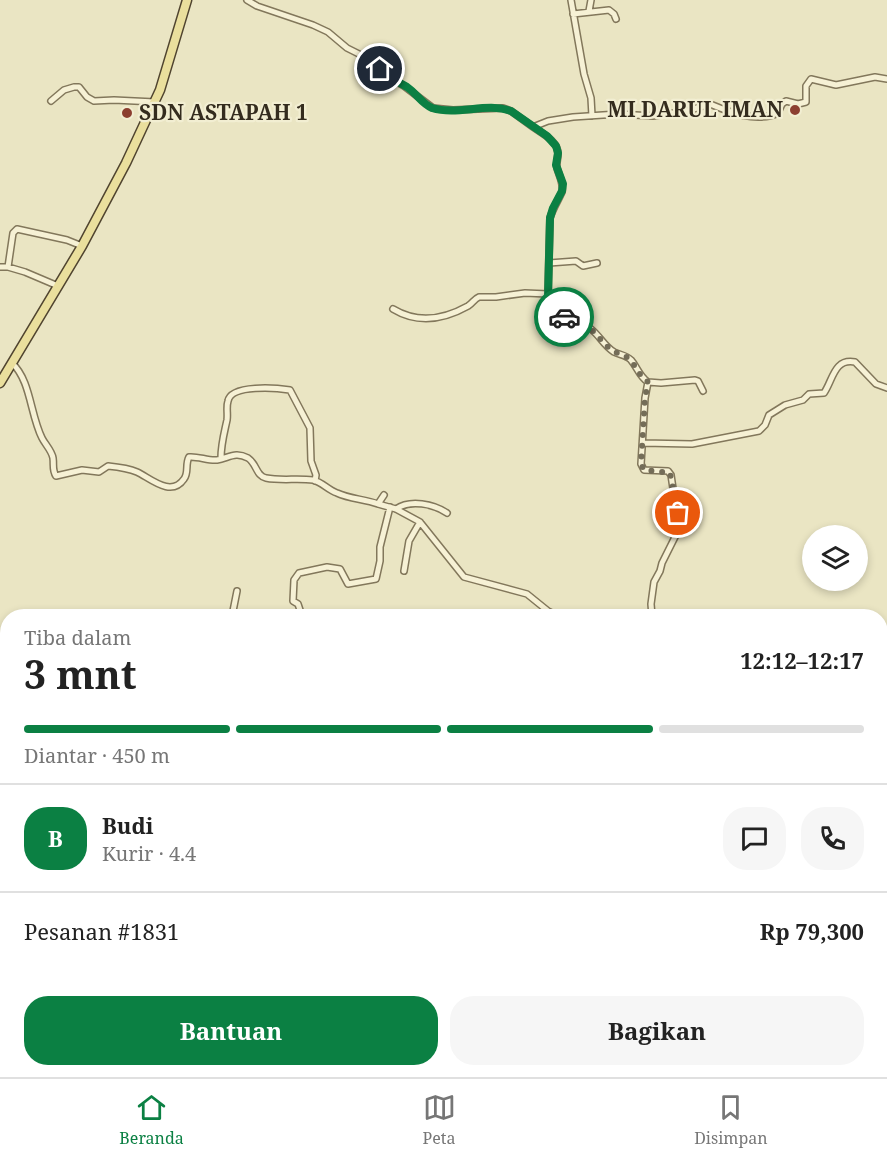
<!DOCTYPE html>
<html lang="id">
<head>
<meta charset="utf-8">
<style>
	:root { --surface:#fff; --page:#f6f6f6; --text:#222; --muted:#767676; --line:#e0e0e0; --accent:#0b8043 }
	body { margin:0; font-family:"Noto Serif",serif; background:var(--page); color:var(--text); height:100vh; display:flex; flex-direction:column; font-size:22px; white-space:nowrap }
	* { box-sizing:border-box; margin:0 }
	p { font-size:20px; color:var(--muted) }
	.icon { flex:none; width:33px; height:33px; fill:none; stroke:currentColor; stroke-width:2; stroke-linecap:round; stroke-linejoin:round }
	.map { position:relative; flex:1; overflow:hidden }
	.side { position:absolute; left:0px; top:609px; width:888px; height:468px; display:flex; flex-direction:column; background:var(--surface); border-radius:24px 24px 0 0; box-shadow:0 3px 9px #0003 }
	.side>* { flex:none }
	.buttons { position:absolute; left:802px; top:525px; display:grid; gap:12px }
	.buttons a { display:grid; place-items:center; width:66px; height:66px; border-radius:50%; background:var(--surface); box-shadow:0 3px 9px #0003; font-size:30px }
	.pin { position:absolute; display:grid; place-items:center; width:51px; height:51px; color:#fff; margin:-26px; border:3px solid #fff; border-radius:50%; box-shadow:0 2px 6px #0007 }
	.courier { position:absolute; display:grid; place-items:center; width:60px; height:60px; margin:-30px; border:4px solid #0b8043; border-radius:50%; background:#fff; color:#222; box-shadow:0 2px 8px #0007 }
	.head em { font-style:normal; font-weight:700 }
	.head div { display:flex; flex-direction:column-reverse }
	.head { display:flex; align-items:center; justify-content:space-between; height:102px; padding:0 24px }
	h1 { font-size:39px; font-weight:700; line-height:45px }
	.bar { display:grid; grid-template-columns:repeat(4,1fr); gap:9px 6px; align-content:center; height:72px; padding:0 24px }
	.bar i { height:8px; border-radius:4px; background:var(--line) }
	.bar .selected { background:var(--accent) }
	.bar p { grid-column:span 4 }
	.line { display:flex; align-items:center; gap:15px; padding:0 24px; border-top:2px solid var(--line) }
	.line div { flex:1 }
	.round { display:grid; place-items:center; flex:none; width:63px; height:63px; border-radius:24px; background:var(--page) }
	.primary-button { display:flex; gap:12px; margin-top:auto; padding:12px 24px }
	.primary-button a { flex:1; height:69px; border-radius:24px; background:var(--accent); color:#fff; font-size:24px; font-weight:700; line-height:69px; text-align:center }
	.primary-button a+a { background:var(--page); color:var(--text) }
	.menu { display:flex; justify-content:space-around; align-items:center; height:84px; border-top:2px solid var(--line); background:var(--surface); font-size:16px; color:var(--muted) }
	.menu a { display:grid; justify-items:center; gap:3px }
	.menu .selected { color:var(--accent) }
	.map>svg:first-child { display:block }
</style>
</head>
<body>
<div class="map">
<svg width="887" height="1077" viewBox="0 0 887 1077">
	<rect width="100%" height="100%" fill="#eae5c3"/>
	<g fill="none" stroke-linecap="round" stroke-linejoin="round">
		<g stroke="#82775b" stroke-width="8">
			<path id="street" d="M 247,0 L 257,6 L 313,25 L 328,32 L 347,48 L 371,60 L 388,77 L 404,86 L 433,108 L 453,110 L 503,108 L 511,111 L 533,127 L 548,121 L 573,117 L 618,114 L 653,116 L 687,111 L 710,104 C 729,112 756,123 778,113 L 782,104 L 786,101 L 798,104 L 806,102 L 806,86 L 811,79 L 836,85 L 875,77 L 887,79
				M 571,0 L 584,74 L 591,98 L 592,116
				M 589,11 L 591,0
				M 573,14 L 609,10 L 614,14 L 616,19
				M 51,101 L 64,90 L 74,87 L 79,87 L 87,97 L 94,101 L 114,100 L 155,102
				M 533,127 C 543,134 558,141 558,154 C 558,159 556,163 557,168 C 559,176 564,184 562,192 C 558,201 553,208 550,218 L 548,293 C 548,300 550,309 557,314 C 566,321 581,321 591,329 C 600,336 604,346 614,352 C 620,355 626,355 631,360 C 638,368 639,376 648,382 L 645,398 L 641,464 L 644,470 L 668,471 L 671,475 L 679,529 L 662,563 L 660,571 L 654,582 L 651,604 L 652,616
				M 549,263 L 576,261 L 583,266 L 597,263
				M 0,267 L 8,267 L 13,233 L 17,229 L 67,240 L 82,246
				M 8,267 L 25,272 L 58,286
				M 393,309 C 418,324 443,320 468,306 C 473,303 474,299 479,297 L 496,297 L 525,293 L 548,294
				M 12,363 C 31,381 30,414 42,438 C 45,444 52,451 53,458 C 54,465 52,470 56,476 L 82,470 L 99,472 L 108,466 C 118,467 128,468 137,472 C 150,478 171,498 184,479 C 189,473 185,464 189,457 C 198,456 208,461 217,460 C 229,458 235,451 248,458 C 257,464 256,476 266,478 C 281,481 297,478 313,480 C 322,482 328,490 337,493 C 350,499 364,499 378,504 L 384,495
				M 648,382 L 661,383 L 695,380 L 698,381 L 703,391
				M 643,443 L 692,444 L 759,431 L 765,425 L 769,415 L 785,405 L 803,400 L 809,394 L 824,393 C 833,380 834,358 855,362 L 876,384 L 887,388
				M 221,458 C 221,444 224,434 227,420 C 228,414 226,407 228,401 C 231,384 277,388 290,390 L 310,428 L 311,461 L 316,475 L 315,481
				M 378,504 L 396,509 L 420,522 L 464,577 L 527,594 L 548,611 L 558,616
				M 396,509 C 410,499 434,504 447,513
				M 404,571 L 409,541 L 420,522
				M 232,616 L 237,591
				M 302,616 L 298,604 L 293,601 L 294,580 L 299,573 L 327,567 L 340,569 L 348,584 L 376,579 L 380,561 L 380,547 L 390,507
				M 0,650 L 8,651
				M 880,944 L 884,937
				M 880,981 L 887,983
				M 724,1070 L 727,1077
				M 162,1077 L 165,1070"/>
		</g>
		<g stroke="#50442f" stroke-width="11">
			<path id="primary" d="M 0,383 L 82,246 L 126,163 L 160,90 L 187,0"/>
		</g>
		<use href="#street" stroke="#f6f1d5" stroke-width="5"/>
		<use href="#primary" stroke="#eadf9d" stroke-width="8"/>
	</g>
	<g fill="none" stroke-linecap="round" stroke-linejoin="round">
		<path stroke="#746d58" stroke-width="6" stroke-dasharray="0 10.8" d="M 564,317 C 576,321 588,325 597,335 C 602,341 606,347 614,351 C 619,355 626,355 630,360 C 637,367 639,376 648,382 L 645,398 L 641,464 L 644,470 L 670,473 L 678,513"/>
		<path stroke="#0b8043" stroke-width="8" d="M 380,69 C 388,78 397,81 407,87 C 416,93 422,104 432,108 C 458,116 486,102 511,111 L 547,136 L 556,146 L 558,153 L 556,165 L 563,184 L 562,191 L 553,208 L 550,218 L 548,298 C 551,307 554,314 564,317"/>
	</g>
	<g fill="#8c3f30" stroke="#f2eed2" stroke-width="2">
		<circle cx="795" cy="110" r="6"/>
		<circle cx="127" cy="113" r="6"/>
	</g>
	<g text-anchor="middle" stroke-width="4.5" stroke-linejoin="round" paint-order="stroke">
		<g font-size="21" font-weight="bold" fill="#342c1e" stroke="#f2eed2" text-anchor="end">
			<text x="783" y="117">MI DARUL IMAN</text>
			<text x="139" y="120" text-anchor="start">SDN ASTAPAH 1</text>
		</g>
	</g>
</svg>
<div class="buttons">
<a><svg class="icon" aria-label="layers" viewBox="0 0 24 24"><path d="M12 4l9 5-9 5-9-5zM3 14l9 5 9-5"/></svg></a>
</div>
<div class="pin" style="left:678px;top:513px;background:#ea580c"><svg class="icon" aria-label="bag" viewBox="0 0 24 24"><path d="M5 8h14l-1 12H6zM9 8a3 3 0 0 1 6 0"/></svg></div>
<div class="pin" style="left:380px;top:69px;background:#1f2937"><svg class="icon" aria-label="home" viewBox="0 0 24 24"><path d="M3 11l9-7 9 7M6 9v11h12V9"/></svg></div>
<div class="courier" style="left:564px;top:317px"><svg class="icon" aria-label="car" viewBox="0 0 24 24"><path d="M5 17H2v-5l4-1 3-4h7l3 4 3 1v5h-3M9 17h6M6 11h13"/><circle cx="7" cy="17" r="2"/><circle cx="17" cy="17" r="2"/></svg></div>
<section class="side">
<div class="head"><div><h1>3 mnt</h1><p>Tiba dalam</p></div><em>12:12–12:17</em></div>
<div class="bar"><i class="selected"></i><i class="selected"></i><i class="selected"></i><i></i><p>Diantar · 450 m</p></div>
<div class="line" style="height:108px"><b class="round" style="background:var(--accent);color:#fff">B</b><div><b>Budi</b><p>Kurir · 4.4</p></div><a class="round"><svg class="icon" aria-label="chat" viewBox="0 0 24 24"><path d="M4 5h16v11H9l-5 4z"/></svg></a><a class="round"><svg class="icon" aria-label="phone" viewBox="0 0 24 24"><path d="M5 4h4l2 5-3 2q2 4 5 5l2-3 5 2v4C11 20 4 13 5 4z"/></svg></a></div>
<div class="line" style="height:78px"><div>Pesanan #1831</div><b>Rp 79,300</b></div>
<div class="primary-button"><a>Bantuan</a><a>Bagikan</a></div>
</section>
</div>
<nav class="menu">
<a class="selected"><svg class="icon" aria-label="home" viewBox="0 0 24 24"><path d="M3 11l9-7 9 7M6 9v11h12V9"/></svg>Beranda</a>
<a><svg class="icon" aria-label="map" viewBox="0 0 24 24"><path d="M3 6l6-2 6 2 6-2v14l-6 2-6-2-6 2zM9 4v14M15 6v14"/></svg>Peta</a>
<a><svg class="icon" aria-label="saved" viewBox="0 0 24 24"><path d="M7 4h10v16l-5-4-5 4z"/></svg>Disimpan</a>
</nav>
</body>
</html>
